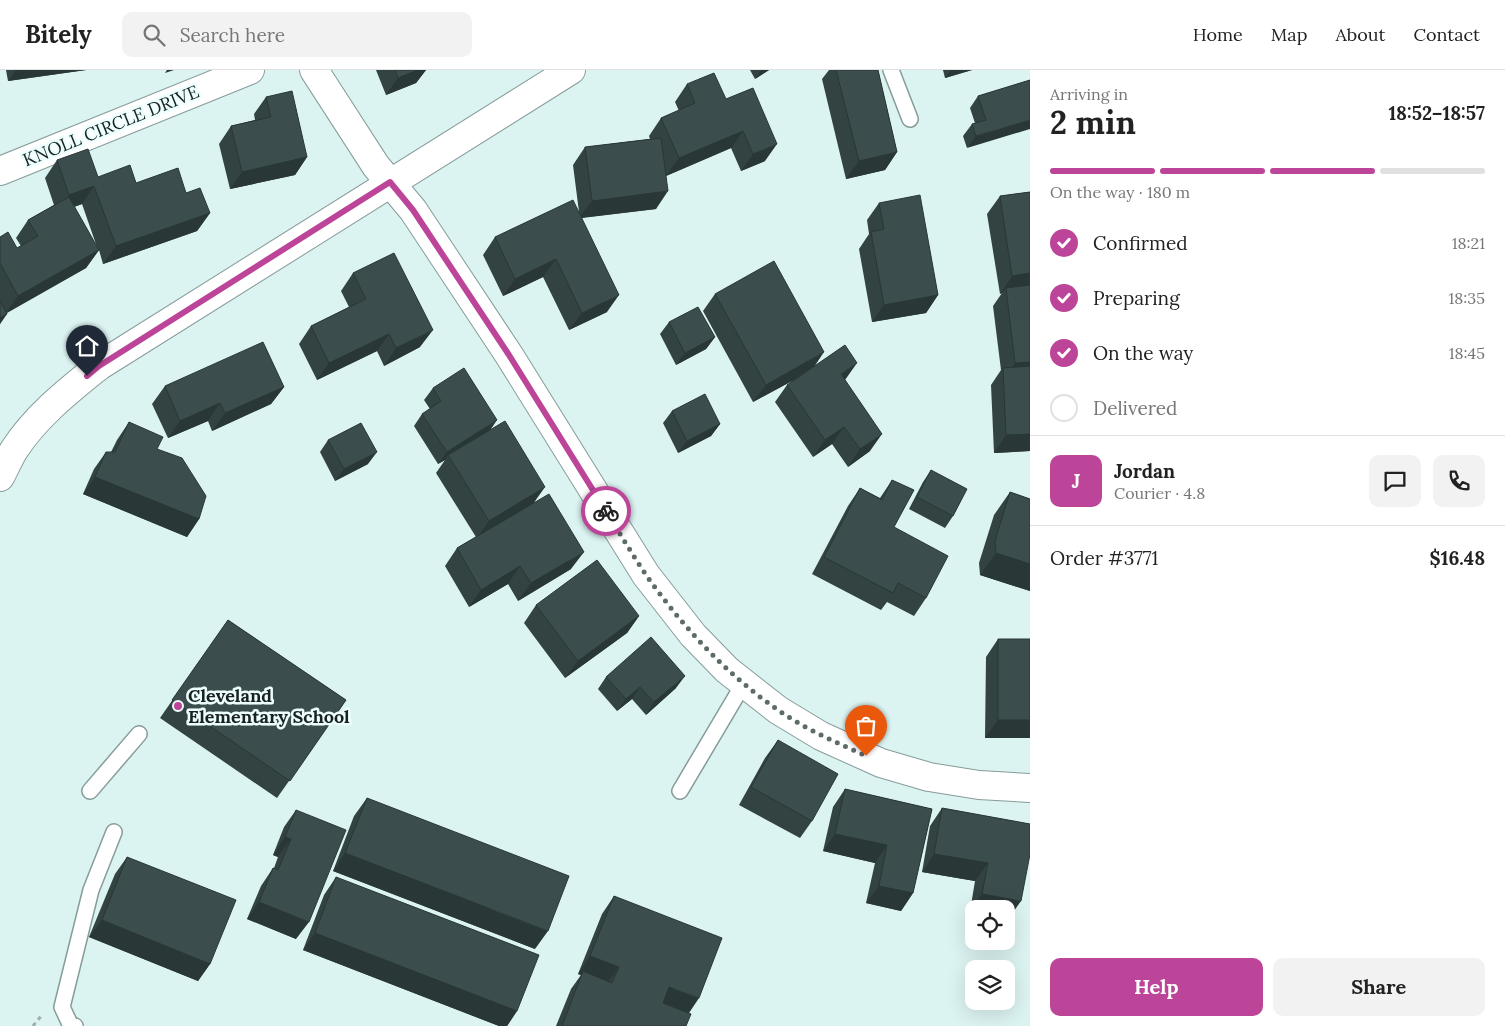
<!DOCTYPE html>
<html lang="en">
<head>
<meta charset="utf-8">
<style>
	:root { --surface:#fff; --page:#f2f2f2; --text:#222; --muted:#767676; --line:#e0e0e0; --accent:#bd4599 }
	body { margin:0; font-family:Lora,serif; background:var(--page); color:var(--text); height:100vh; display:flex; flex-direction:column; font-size:19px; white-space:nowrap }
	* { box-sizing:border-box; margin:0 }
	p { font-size:16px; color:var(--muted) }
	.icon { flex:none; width:28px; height:28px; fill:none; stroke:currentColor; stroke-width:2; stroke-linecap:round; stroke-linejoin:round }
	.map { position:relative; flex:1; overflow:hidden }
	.details { display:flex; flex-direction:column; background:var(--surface); width:475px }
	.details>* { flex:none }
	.controls { position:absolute; left:965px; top:830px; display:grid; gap:10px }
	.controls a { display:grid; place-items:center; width:50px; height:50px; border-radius:10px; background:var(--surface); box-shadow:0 5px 20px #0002; font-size:25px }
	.pin { position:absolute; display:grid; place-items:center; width:42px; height:42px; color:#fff; margin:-51px -21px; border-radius:50% 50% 50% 0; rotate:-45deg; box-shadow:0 0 5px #0007 }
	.pin .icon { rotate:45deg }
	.courier { position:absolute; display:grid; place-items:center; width:50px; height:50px; margin:-25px; border:4px solid #bd4599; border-radius:50%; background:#fff; color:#222; box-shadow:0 1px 6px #0007 }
	.overview em { font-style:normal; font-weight:700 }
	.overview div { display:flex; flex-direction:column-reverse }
	.overview { display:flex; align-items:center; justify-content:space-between; height:85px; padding:0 20px }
	h1 { font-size:32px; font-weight:700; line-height:38px }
	.bar { display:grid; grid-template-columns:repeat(4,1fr); gap:8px 5px; align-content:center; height:60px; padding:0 20px }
	.bar i { height:6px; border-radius:4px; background:var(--line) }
	.bar .on { background:var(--accent) }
	.bar p { grid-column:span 4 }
	.line { display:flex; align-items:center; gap:12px; padding:0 20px; border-top:1px solid var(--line) }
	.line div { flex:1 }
	.round { display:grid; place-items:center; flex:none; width:52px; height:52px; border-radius:10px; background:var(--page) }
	ol { padding:0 20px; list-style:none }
	li { display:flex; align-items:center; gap:15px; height:55px }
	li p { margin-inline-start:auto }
	li .icon { padding:5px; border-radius:50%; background:var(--accent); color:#fff; stroke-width:4 }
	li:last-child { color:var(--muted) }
	li i { width:28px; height:28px; border:2px solid var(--line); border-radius:50% }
	.button { display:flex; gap:10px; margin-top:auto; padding:10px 20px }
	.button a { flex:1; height:58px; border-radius:10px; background:var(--accent); color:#fff; font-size:20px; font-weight:700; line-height:58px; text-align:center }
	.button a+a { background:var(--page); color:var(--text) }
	header { display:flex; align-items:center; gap:30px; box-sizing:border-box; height:70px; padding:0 25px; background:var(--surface); border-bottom:1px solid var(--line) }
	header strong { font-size:24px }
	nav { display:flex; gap:28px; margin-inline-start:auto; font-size:18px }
	.search { width:350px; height:45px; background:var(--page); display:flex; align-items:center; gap:12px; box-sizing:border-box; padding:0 18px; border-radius:10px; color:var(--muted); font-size:19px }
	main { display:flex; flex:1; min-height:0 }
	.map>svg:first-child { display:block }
</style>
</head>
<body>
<header>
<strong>Bitely</strong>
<div class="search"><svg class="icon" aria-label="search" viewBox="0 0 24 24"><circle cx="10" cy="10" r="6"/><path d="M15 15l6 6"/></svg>Search here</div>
<nav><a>Home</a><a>Map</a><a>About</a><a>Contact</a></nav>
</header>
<main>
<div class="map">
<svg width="1030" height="956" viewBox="0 0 1030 956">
	<rect width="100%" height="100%" fill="#dbf3f1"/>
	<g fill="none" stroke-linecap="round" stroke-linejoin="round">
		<g stroke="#869c9b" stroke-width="18">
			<path id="service" d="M 891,0 L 910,49
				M 90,721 L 139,664
				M 680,721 L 744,613
				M 75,956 L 70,954 L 62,937 L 91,820 L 114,762"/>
		</g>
		<g stroke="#869c9b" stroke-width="30">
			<path id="minor" d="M 314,0 L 376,96 L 413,140 L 509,285 L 646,505 L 693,565 L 727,600 L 778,640 L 821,666 L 881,693 L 929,707 L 979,715 L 1030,718
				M 0,101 L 250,0"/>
		</g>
		<g stroke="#869c9b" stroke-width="30">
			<path id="tertiary" d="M 0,407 C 5,398 9,388 14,380 C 36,346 68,321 99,296 L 571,0"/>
		</g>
		<path stroke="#9db0af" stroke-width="3" stroke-dasharray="4 4" stroke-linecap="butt" d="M 33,956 L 42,945"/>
		<use href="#service" stroke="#fff" stroke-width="15"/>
		<use href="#minor" stroke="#fff" stroke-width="28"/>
		<use href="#tertiary" stroke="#fff" stroke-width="28"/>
	</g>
	<path fill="#334342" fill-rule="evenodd" d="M 6,0 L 86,0 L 8,11 Z
		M 376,0 L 426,0 L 416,13 L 386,25 Z
		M 750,0 L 769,0 L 755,9 Z
		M 829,0 L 878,0 L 897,82 L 885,100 L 846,109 L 822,9 Z
		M 943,0 L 972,0 L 945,8 Z
		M 1030,10 L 967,78 L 963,66 L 972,54 L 975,53 L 970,38 L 978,26 Z
		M 687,14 L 726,29 L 765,91 L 741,101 L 731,78 L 666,106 L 666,104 L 656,139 L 582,148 L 607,242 L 569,260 L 543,207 L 503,226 L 483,185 L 495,167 L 579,142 L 573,95 L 585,77 L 650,69 L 649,66 L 661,48 L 679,41 L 675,32 Z
		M 266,27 L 307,87 L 295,105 L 230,119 L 219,74 L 231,56 L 255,50 L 254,44 Z
		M 57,90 L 98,107 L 136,113 L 186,123 L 210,143 L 197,161 L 103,194 L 99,180 L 86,198 L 7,243 L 0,254 L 0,167 L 17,178 L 21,176 L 16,168 L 28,150 L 54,135 L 45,108 ZM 82,134 L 98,180 L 74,137 Z
		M 1030,122 L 1030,381 L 994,383 L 991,315 L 1001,300 L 993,236 L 1002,223 L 1000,224 L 987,144 L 1000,126 Z
		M 879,133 L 938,225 L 926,243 L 872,252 L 859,179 L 869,164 L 867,150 Z
		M 353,203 L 420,277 L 384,296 L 377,281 L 317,310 L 299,274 L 311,256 L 349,237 L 341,221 Z
		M 715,224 L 815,296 L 845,310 L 870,381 L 848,397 L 832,374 L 813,387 L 775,332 L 787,315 L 796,309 L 753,332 L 703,241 Z
		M 669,252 L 715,267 L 706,279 L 676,295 L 660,264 Z
		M 165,316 L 284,317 L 271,334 L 212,361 L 208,351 L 168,368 L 152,334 Z
		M 433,318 L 491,359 L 534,433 L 571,499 L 518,531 L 508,514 L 469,537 L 445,496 L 457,478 L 476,467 L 436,403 L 445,390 L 438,394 L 414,356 L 422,344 L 430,339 L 424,330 Z
		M 672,341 L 720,354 L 711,366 L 678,383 L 663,353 Z
		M 129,352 L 157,379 L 199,449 L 187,467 L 83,424 L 94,399 L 106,382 L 111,382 L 117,370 Z
		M 328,370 L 368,394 L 335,411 L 320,382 Z
		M 931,400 L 953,446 L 945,458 L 909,439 L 923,412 Z
		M 892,410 L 894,457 L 926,528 L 914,546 L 887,532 L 881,540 L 812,504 L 848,436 L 860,418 L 880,428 Z
		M 1010,422 L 1030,429 L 1030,521 L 980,505 L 979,493 L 994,445 Z
		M 536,535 L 639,546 L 627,563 L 565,608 L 524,553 Z
		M 228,550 L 346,630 L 277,728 L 160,648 Z
		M 998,569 L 1030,668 L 985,668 L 986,587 Z
		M 606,607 L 676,618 L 646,645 L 632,629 L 617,641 L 598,619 Z
		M 778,670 L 812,751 L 800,768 L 739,735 L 765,688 Z
		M 845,719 L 932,739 L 913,823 L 901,841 L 866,833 L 875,793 L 823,781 L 833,737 Z
		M 367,728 L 535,879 L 333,801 L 354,746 Z
		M 942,738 L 1030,754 L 1009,848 L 1006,848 L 1006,839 L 974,839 L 974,842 L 970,841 L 975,811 L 922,802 L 930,756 Z
		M 296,740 L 296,869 L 247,849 L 261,816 L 273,798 L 274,798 L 278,787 L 273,785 L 284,757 Z
		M 127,787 L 210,894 L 198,911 L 89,867 L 115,804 Z
		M 336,807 L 517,941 L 507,956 L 499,956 L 303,880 L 324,825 Z
		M 614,826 L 689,943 L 686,956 L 556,956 L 571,919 L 581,905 L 578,904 L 602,844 Z"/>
	<path fill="#293736" d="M 16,0 L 86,0 L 8,11 Z
		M 167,0 L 174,0 L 165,3 Z
		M 418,0 L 426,0 L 416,13 L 386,25 L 398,8 Z
		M 761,0 L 769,0 L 755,9 Z
		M 951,0 L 972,0 L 945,8 Z
		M 1030,50 L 1030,59 L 967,78 L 976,66 Z
		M 743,61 L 731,78 L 666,106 L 679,88 Z
		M 777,74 L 765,91 L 741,101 L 753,84 Z
		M 897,82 L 885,100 L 846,109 L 859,91 Z
		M 307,87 L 295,105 L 230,119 L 242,102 Z
		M 94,116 L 82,134 L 57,143 L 69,125 Z
		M 668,121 L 656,139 L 579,148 L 592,131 Z
		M 210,143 L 197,161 L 103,194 L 116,176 Z
		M 99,180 L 86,198 L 6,243 L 18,226 Z
		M 556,189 L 543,207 L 503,226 L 515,209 Z
		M 1030,203 L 1030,219 L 1006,218 L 1002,223 L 1000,224 L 1012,206 Z
		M 619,225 L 607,242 L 569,260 L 582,243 Z
		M 938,225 L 926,243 L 872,252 L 884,235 Z
		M 7,244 L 0,254 L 0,248 Z
		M 433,260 L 420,277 L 384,296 L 396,278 Z
		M 389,264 L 377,281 L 317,310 L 329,293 Z
		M 715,267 L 706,279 L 676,295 L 685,283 Z
		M 824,282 L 812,300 L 753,332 L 766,315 Z
		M 1030,292 L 1030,308 L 1004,309 L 1015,293 Z
		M 857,293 L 845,310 L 841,304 Z
		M 284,317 L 271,334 L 212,361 L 225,343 Z
		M 220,333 L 208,351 L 168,368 L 180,351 Z
		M 497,350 L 489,362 L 448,385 L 445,390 L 438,394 L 447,382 Z
		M 720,354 L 711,366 L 678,383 L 687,371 Z
		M 844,357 L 832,374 L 813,387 L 825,370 Z
		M 882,364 L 870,381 L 848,397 L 860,379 Z
		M 1030,364 L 1030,381 L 994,383 L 1006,365 Z
		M 377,382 L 368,394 L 335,411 L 344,399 Z
		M 95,407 L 199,449 L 187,467 L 83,424 Z
		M 545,417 L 533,434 L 477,468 L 489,451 Z
		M 584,482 L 571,499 L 518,531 L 531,513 Z
		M 996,483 L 1030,494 L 1030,521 L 980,505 Z
		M 520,496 L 508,514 L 469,537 L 481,520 Z
		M 639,546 L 627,563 L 565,608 L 578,591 Z
		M 685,606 L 676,618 L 646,645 L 654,632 Z
		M 640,617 L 632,629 L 617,641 L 626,629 Z
		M 998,650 L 1030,650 L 1030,668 L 985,668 Z
		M 835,764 L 887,775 L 875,793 L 823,781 Z
		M 285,767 L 291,769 L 278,787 L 273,785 Z
		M 345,783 L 548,861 L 535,879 L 333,801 Z
		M 934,784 L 988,793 L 975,811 L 922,802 Z
		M 879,816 L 913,823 L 901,841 L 866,833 Z
		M 982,824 L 1021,831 L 1009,848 L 1006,848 L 1006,839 L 974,839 L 974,842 L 970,841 Z
		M 259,832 L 309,852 L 296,869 L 247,849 Z
		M 102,850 L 210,894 L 198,911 L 89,867 Z
		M 315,863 L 517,941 L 507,956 L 499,956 L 303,880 Z
		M 590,886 L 619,897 L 606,915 L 583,901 L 581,905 L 578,904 Z
		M 669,917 L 699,928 L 687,946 L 657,934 Z"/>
	<path fill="#3b4e4d" stroke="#293736" d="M 395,0 L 418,0 L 398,8 Z
		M 836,0 L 878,0 L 897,82 L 859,91 Z
		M 714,3 L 726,29 L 753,18 L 777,74 L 753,84 L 743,61 L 679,88 L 661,48 L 695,33 L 687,14 Z
		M 1030,10 L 1030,50 L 976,66 L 972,54 L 986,50 L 978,26 Z
		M 292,21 L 307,87 L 242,102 L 231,56 L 271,47 L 266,27 Z
		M 661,68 L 668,121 L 592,131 L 585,77 Z
		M 88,79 L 98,107 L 130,95 L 136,113 L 178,98 L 186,123 L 200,118 L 210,143 L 116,176 L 94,116 L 69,125 L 57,90 Z
		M 1030,122 L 1030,203 L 1012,206 L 1000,126 Z
		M 920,125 L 938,225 L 884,235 L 871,162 L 884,159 L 879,133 Z
		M 69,127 L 99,180 L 18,226 L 0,193 L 0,167 L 8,162 L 17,178 L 38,166 L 28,150 Z
		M 573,130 L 619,225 L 582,243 L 556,189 L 515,209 L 495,167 Z
		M 394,183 L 433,260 L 396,278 L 389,264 L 329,293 L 311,256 L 366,229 L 353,203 Z
		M 774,191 L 824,282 L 766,315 L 715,224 Z
		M 1030,215 L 1030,292 L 1015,293 L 1006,218 Z
		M 0,231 L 7,244 L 0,248 Z
		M 698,237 L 715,267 L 685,283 L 669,252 Z
		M 263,272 L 284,317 L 225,343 L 220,333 L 180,351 L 165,316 Z
		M 845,275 L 857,293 L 841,304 L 882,364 L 860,379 L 844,357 L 825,370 L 787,315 Z
		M 1030,296 L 1030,364 L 1006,365 L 1003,298 Z
		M 464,298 L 497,350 L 447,382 L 422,344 L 441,331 L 433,318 Z
		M 705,324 L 720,354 L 687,371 L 672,341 Z
		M 505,351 L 545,417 L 489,451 L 448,385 Z
		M 129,352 L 163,367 L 157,379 L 182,388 L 206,426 L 199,449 L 95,407 L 106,382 L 115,382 Z
		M 361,353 L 377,382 L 344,399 L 328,370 Z
		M 931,400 L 967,419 L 953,446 L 917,427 Z
		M 892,410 L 914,420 L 894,457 L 948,486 L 926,528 L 898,513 L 893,523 L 824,487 L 860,418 L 882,430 Z
		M 1010,422 L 1030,429 L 1030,494 L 996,483 L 995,471 Z
		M 549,424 L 584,482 L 531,513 L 520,496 L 481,520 L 457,478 Z
		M 597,490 L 639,546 L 578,591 L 536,535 Z
		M 228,550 L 346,630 L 290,711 L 172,630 Z
		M 651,567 L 685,606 L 654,632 L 640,617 L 626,629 L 606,607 Z
		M 998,569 L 1030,569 L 1030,650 L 998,650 Z
		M 778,670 L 838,704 L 812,751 L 751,717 Z
		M 845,719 L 932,739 L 913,823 L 879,816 L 887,775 L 835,764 Z
		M 367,728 L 569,806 L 548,861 L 345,783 Z
		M 942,738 L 1030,754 L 1030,784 L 1021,831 L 982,824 L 988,793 L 934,784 Z
		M 296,740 L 346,760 L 309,852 L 259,832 L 273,798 L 278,800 L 291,769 L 285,767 Z
		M 127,787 L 236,830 L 210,894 L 102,850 Z
		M 336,807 L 539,885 L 517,941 L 315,863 Z
		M 614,826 L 722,868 L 699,928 L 669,917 L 663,933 L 691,944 L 686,956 L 562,956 L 583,901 L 612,913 L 619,897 L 590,886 Z"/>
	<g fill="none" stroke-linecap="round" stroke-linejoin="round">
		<path stroke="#5d6b6a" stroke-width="5" stroke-dasharray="0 9" d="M 606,441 C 619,462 632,484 646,505 C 683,557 726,604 778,640 C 805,659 836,672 866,686"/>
		<path stroke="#bd4599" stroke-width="6" d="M 87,306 L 99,296 L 390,112 L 413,140 L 509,285 L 606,441"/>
	</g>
	<circle fill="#bd4599" stroke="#ecfffe" stroke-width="2" cx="178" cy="636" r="5"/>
	<g text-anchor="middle" stroke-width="5" stroke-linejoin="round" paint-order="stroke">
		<g font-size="18" fill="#192221" stroke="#ecfffe">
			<text transform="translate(111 56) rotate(-22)" y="6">KNOLL CIRCLE DRIVE</text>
		</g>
		<g font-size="18" font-weight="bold" fill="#192221" stroke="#ecfffe" text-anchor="start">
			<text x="188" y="632">Cleveland<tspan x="188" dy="21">Elementary School</tspan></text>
		</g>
	</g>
</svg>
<div class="controls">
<a><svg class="icon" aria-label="locate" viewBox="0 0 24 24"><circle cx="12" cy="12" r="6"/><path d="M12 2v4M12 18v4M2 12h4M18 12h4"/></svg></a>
<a><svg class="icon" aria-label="layers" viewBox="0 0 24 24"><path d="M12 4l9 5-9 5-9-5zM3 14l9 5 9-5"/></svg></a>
</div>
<div class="pin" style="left:866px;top:686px;background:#ea580c"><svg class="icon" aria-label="bag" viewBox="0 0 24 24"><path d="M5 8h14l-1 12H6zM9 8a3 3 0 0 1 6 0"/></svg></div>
<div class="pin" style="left:87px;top:306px;background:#1f2937"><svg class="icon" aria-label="home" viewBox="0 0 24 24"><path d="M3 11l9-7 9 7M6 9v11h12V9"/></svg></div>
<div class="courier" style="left:606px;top:441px"><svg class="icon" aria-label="bike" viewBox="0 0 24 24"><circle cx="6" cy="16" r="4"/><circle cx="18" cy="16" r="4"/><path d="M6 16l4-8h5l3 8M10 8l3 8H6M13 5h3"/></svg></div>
</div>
<section class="details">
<div class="overview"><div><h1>2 min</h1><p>Arriving in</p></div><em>18:52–18:57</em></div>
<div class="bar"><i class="on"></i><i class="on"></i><i class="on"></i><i></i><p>On the way · 180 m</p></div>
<ol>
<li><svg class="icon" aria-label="check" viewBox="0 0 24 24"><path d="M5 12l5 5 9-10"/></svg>Confirmed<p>18:21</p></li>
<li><svg class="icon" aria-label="check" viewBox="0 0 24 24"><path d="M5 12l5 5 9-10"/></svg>Preparing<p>18:35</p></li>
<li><svg class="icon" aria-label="check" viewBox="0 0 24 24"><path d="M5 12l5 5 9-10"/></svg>On the way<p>18:45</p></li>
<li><i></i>Delivered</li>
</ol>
<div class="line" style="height:90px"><b class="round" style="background:var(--accent);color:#fff">J</b><div><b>Jordan</b><p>Courier · 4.8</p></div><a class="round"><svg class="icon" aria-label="chat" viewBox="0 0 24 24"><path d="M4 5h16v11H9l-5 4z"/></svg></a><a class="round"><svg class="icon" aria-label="phone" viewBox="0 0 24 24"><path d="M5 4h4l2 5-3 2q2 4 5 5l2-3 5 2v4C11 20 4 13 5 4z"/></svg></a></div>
<div class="line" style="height:65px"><div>Order #3771</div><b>$16.48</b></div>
<div class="button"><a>Help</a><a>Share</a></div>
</section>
</main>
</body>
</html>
